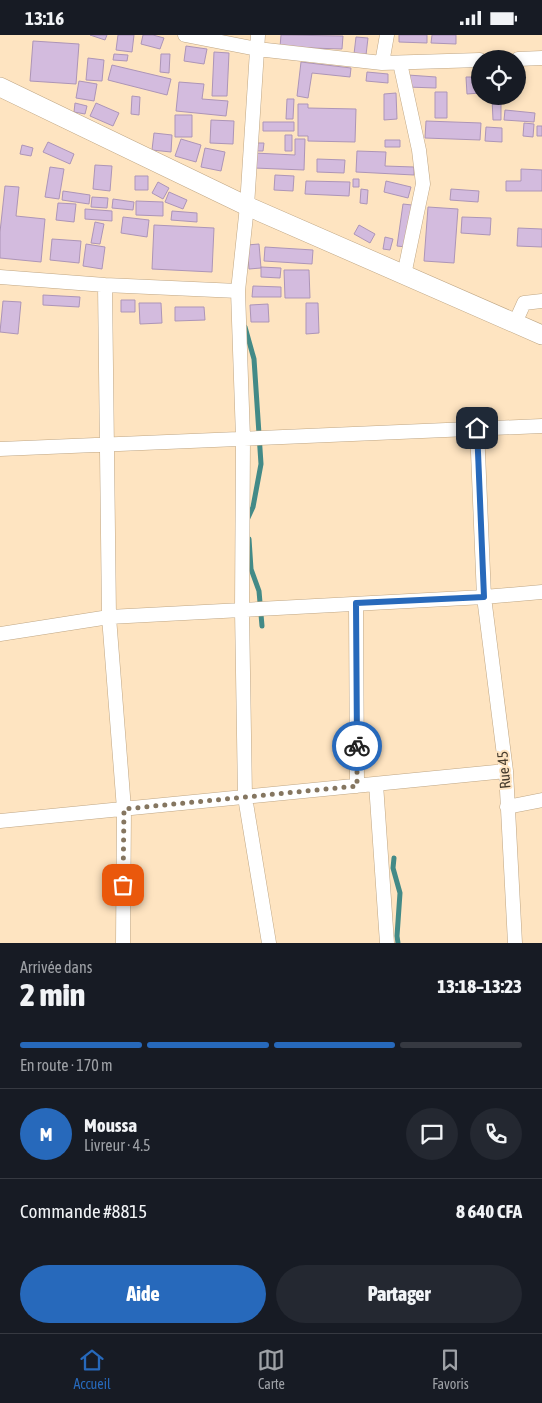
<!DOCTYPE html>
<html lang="fr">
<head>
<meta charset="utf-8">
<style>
	:root { --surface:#171b24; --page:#242831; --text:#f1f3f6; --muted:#9ea1a6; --line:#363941; --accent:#2769bb }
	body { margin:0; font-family:"Asap Condensed",sans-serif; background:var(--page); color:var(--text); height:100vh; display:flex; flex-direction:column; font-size:19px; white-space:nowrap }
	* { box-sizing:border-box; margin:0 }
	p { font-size:16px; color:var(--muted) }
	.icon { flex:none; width:28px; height:28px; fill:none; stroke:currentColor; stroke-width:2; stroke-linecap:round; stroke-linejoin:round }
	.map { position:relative; height:908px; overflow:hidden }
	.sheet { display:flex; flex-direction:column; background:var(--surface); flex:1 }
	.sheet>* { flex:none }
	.fabs { position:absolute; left:471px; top:15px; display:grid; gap:10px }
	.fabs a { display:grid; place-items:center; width:55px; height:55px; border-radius:50%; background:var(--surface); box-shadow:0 2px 8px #0003; font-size:25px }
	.pin { position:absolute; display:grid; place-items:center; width:42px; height:42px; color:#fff; margin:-21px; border-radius:10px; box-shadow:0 2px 8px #0006 }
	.courier { position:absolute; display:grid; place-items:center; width:50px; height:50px; margin:-25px; border:4px solid #2769bb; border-radius:50%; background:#fff; color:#222; box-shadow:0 1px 6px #0007 }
	.head em { font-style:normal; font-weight:800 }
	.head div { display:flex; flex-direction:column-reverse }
	.head { display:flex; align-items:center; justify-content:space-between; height:85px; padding:0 20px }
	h1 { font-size:32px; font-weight:800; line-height:38px }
	.bar { display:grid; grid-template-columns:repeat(4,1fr); gap:8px 5px; align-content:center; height:60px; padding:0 20px }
	.bar i { height:6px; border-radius:4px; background:var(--line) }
	.bar .selected { background:var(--accent) }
	.bar p { grid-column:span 4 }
	.line { display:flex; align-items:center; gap:12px; padding:0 20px; border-top:1px solid var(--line) }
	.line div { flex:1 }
	.round { display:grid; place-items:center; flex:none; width:52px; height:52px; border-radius:26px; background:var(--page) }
	.primary-button { display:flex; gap:10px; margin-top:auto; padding:10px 20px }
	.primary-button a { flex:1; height:58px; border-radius:30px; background:var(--accent); color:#fff; font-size:20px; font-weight:800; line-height:58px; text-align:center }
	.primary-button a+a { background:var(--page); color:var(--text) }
	.status { display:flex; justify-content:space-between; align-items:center; height:35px; padding:0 25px; background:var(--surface); direction:ltr }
	.status svg { height:14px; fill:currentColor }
	.tabs { display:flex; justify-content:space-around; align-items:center; height:70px; border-top:1px solid var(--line); background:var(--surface); font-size:14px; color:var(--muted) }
	.tabs a { display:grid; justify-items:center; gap:2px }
	.tabs .selected { color:var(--accent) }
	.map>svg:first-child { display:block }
</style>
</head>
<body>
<div class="status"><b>13:16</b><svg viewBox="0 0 49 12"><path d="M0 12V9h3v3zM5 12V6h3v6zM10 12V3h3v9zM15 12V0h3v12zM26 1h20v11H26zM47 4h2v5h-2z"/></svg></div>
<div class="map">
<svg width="542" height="908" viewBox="0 0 542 908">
	<rect width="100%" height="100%" fill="#fee4c1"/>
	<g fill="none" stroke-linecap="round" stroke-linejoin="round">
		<path stroke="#438a87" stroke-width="5" d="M 245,292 L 254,324 L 261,429 L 253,472 L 247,485
			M 249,504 L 251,534 L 259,556 L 262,591
			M 394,823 L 393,833 L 400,858 L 397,901 L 398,908"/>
	</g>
	<path fill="#d3bbde" stroke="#ad95b7" d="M 90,0 L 107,0 L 105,5 Z
		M 118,0 L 134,0 L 132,17 L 116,15 Z
		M 143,0 L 153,0 L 164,3 L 160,14 L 141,9 Z
		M 281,0 L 343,1 L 342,14 L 280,12 Z
		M 399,0 L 427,0 L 427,8 L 399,7 Z
		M 432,0 L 456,0 L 456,9 L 431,8 Z
		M 356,2 L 368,3 L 366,20 L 354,19 Z
		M 33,6 L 79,9 L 76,49 L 30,46 Z
		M 186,11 L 207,14 L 204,29 L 184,26 Z
		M 214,17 L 229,18 L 227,61 L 212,61 Z
		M 114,19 L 128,20 L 127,26 L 113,25 Z
		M 161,19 L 170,19 L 169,38 L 160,37 Z
		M 88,23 L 104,25 L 102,46 L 86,45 Z
		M 301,27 L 351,33 L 350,42 L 312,38 L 308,63 L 297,61 Z
		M 112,30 L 171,44 L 167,60 L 108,45 Z
		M 367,37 L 388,39 L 388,48 L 366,46 Z
		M 518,39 L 524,39 L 524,48 L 518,48 Z
		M 408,40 L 436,42 L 436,53 L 407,52 Z
		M 466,42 L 480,42 L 480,58 L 467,59 Z
		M 79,46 L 97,49 L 94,66 L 76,63 Z
		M 179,47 L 204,49 L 202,64 L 228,66 L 226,81 L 176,76 Z
		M 435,57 L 447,57 L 447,83 L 435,83 Z
		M 396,58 L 397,84 L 384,85 L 384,59 Z
		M 132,61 L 140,62 L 139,80 L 131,79 Z
		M 492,63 L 501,63 L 501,85 L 493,85 Z
		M 287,64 L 294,64 L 293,84 L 286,84 Z
		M 75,68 L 87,71 L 85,79 L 74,77 Z
		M 96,68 L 119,78 L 113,91 L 90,81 Z
		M 298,69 L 308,69 L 308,73 L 356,74 L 355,107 L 308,106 L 308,101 L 298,101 Z
		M 505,75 L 535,78 L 534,87 L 504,85 Z
		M 175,80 L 192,80 L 192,102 L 175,102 Z
		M 211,85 L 234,86 L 233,109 L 210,108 Z
		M 426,86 L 481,88 L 480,105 L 425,103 Z
		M 263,87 L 294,87 L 294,96 L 263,96 Z
		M 524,88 L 534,89 L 533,102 L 523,101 Z
		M 537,91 L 542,91 L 542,101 L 537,101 Z
		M 486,92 L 502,93 L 502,107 L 485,106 Z
		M 154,98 L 172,100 L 171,117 L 152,115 Z
		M 285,100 L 292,100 L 292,116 L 285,116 Z
		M 181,104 L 201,110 L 196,127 L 175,121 Z
		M 295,104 L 305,104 L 304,135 L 254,133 L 254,118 L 295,120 Z
		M 385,105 L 400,105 L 400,112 L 385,112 Z
		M 48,107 L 74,119 L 70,129 L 43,117 Z
		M 255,108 L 264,108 L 263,116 L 254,116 Z
		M 22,110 L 33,113 L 31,121 L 20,119 Z
		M 205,113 L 225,117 L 221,136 L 201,132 Z
		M 357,116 L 386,117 L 385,131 L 414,132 L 414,140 L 356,137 Z
		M 317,124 L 345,125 L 344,138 L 317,137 Z
		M 95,130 L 112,131 L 110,156 L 93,154 Z
		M 50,132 L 64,134 L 59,164 L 45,162 Z
		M 521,134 L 542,135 L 542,156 L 506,156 L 506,146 L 521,146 Z
		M 275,140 L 294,141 L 293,156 L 274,155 Z
		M 135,141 L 148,141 L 148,155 L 135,155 Z
		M 353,144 L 359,144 L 359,152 L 353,152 Z
		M 306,146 L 350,147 L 349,161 L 305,159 Z
		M 386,146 L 411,152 L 408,163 L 384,157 Z
		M 158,147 L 169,153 L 163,164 L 152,158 Z
		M 5,151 L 19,152 L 16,181 L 45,184 L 41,227 L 0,223 L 0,197 Z
		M 361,154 L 368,155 L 367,169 L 360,168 Z
		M 451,154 L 479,156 L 478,167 L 450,165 Z
		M 63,156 L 90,160 L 89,169 L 62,165 Z
		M 169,157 L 187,165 L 183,174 L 165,167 Z
		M 92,162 L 108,163 L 107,173 L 91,172 Z
		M 113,164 L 134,167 L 133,175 L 112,173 Z
		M 136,166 L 163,167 L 163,181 L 136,180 Z
		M 58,168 L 76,169 L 74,187 L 56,185 Z
		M 403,169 L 412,170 L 406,212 L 397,211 Z
		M 428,172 L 458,174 L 454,228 L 424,226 Z
		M 85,174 L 112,176 L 112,186 L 85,184 Z
		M 172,176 L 197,178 L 197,187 L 171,185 Z
		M 123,182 L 149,185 L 147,202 L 121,198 Z
		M 462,182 L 491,183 L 490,200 L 461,198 Z
		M 95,187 L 104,189 L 100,209 L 91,208 Z
		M 154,190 L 214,193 L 212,237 L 152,234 Z
		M 359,190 L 375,199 L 370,208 L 354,199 Z
		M 518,193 L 542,194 L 542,212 L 517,211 Z
		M 385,202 L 393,204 L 390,215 L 383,214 Z
		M 52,204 L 81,206 L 79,228 L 50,225 Z
		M 86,209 L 105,212 L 102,234 L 83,231 Z
		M 259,209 L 261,233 L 249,234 L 247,210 Z
		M 265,212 L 313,215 L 312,229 L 264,226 Z
		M 261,232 L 281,233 L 280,243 L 261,242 Z
		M 284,235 L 309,235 L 310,263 L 285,263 Z
		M 253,251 L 281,252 L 281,262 L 252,262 Z
		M 43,260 L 80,262 L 79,272 L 43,270 Z
		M 121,265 L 135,265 L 135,277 L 121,277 Z
		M 3,266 L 21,267 L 18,299 L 0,297 Z
		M 139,268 L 161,268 L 162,288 L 140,289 Z
		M 306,268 L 318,268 L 319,298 L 306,299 Z
		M 268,269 L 269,287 L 251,287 L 250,270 Z
		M 175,272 L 204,272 L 205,285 L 175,286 Z"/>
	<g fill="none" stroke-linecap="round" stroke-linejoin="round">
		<g stroke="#bfa684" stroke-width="15">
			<path id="street" d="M 185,0 L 257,14 L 382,28 L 480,25
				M 258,0 L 247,171 L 238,256 L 243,403 L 242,575 L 245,762 L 269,908
				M 518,24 L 542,23
				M 382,28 L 387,0
				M 400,28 L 419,115 L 423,149 L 404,240
				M 0,242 L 105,250 L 238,256
				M 105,250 L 109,582 L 124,774 L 123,908
				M 515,288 L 524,268 L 542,266
				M 477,393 L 484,562 L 506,736 L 515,908
				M 0,414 L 542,391
				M 356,569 L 357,751
				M 0,599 L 109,582 L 484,562 L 542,557
				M 376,749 L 387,908
				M 507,772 L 542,765
				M 0,786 L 506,736"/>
		</g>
		<g stroke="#bfa684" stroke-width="20">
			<path id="secondary" d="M 0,52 L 247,171 L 542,300"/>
		</g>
		<use href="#street" stroke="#fff" stroke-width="14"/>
		<use href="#secondary" stroke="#fff" stroke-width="19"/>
	</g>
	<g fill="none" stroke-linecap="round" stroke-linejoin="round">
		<path stroke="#857660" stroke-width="5" stroke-dasharray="0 9" d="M 123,850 L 124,774 L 357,751 L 357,711"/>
		<path stroke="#2769bb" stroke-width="6" d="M 357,711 L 356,568 L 484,562 L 477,393"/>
	</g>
	<g text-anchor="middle" stroke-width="4" stroke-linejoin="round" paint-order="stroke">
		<g font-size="15" fill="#443a2c" stroke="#fee4c1">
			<text transform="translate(504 735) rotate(-95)" y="5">Rue 45</text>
		</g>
	</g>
</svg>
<div class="fabs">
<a><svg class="icon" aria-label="locate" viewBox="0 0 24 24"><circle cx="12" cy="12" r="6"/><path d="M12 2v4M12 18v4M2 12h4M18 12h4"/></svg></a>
</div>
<div class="pin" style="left:123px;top:850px;background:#ea580c"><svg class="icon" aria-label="bag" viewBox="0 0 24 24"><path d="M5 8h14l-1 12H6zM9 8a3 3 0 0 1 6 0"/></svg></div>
<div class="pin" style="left:477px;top:393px;background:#1f2937"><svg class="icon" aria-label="home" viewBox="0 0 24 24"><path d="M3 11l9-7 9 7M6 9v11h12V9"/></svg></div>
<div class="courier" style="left:357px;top:711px"><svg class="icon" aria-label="bike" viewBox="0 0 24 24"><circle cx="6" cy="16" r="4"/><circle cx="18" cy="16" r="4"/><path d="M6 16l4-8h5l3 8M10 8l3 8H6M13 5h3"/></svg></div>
</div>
<section class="sheet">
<div class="head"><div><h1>2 min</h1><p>Arrivée dans</p></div><em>13:18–13:23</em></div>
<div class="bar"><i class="selected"></i><i class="selected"></i><i class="selected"></i><i></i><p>En route · 170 m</p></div>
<div class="line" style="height:90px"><b class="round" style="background:var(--accent);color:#fff">M</b><div><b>Moussa</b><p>Livreur · 4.5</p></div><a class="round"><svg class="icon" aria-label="chat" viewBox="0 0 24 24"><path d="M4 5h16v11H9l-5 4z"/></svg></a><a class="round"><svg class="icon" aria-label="phone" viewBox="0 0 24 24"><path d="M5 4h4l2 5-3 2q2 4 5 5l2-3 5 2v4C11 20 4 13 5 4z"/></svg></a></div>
<div class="line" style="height:65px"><div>Commande #8815</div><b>8 640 CFA</b></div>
<div class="primary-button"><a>Aide</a><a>Partager</a></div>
</section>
<nav class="tabs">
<a class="selected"><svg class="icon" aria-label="home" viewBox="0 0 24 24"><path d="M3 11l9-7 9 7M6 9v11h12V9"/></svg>Accueil</a>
<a><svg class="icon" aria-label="map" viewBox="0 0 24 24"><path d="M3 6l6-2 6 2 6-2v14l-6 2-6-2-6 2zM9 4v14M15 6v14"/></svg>Carte</a>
<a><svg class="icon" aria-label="saved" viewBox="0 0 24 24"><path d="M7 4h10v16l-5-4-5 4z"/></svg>Favoris</a>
</nav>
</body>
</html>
